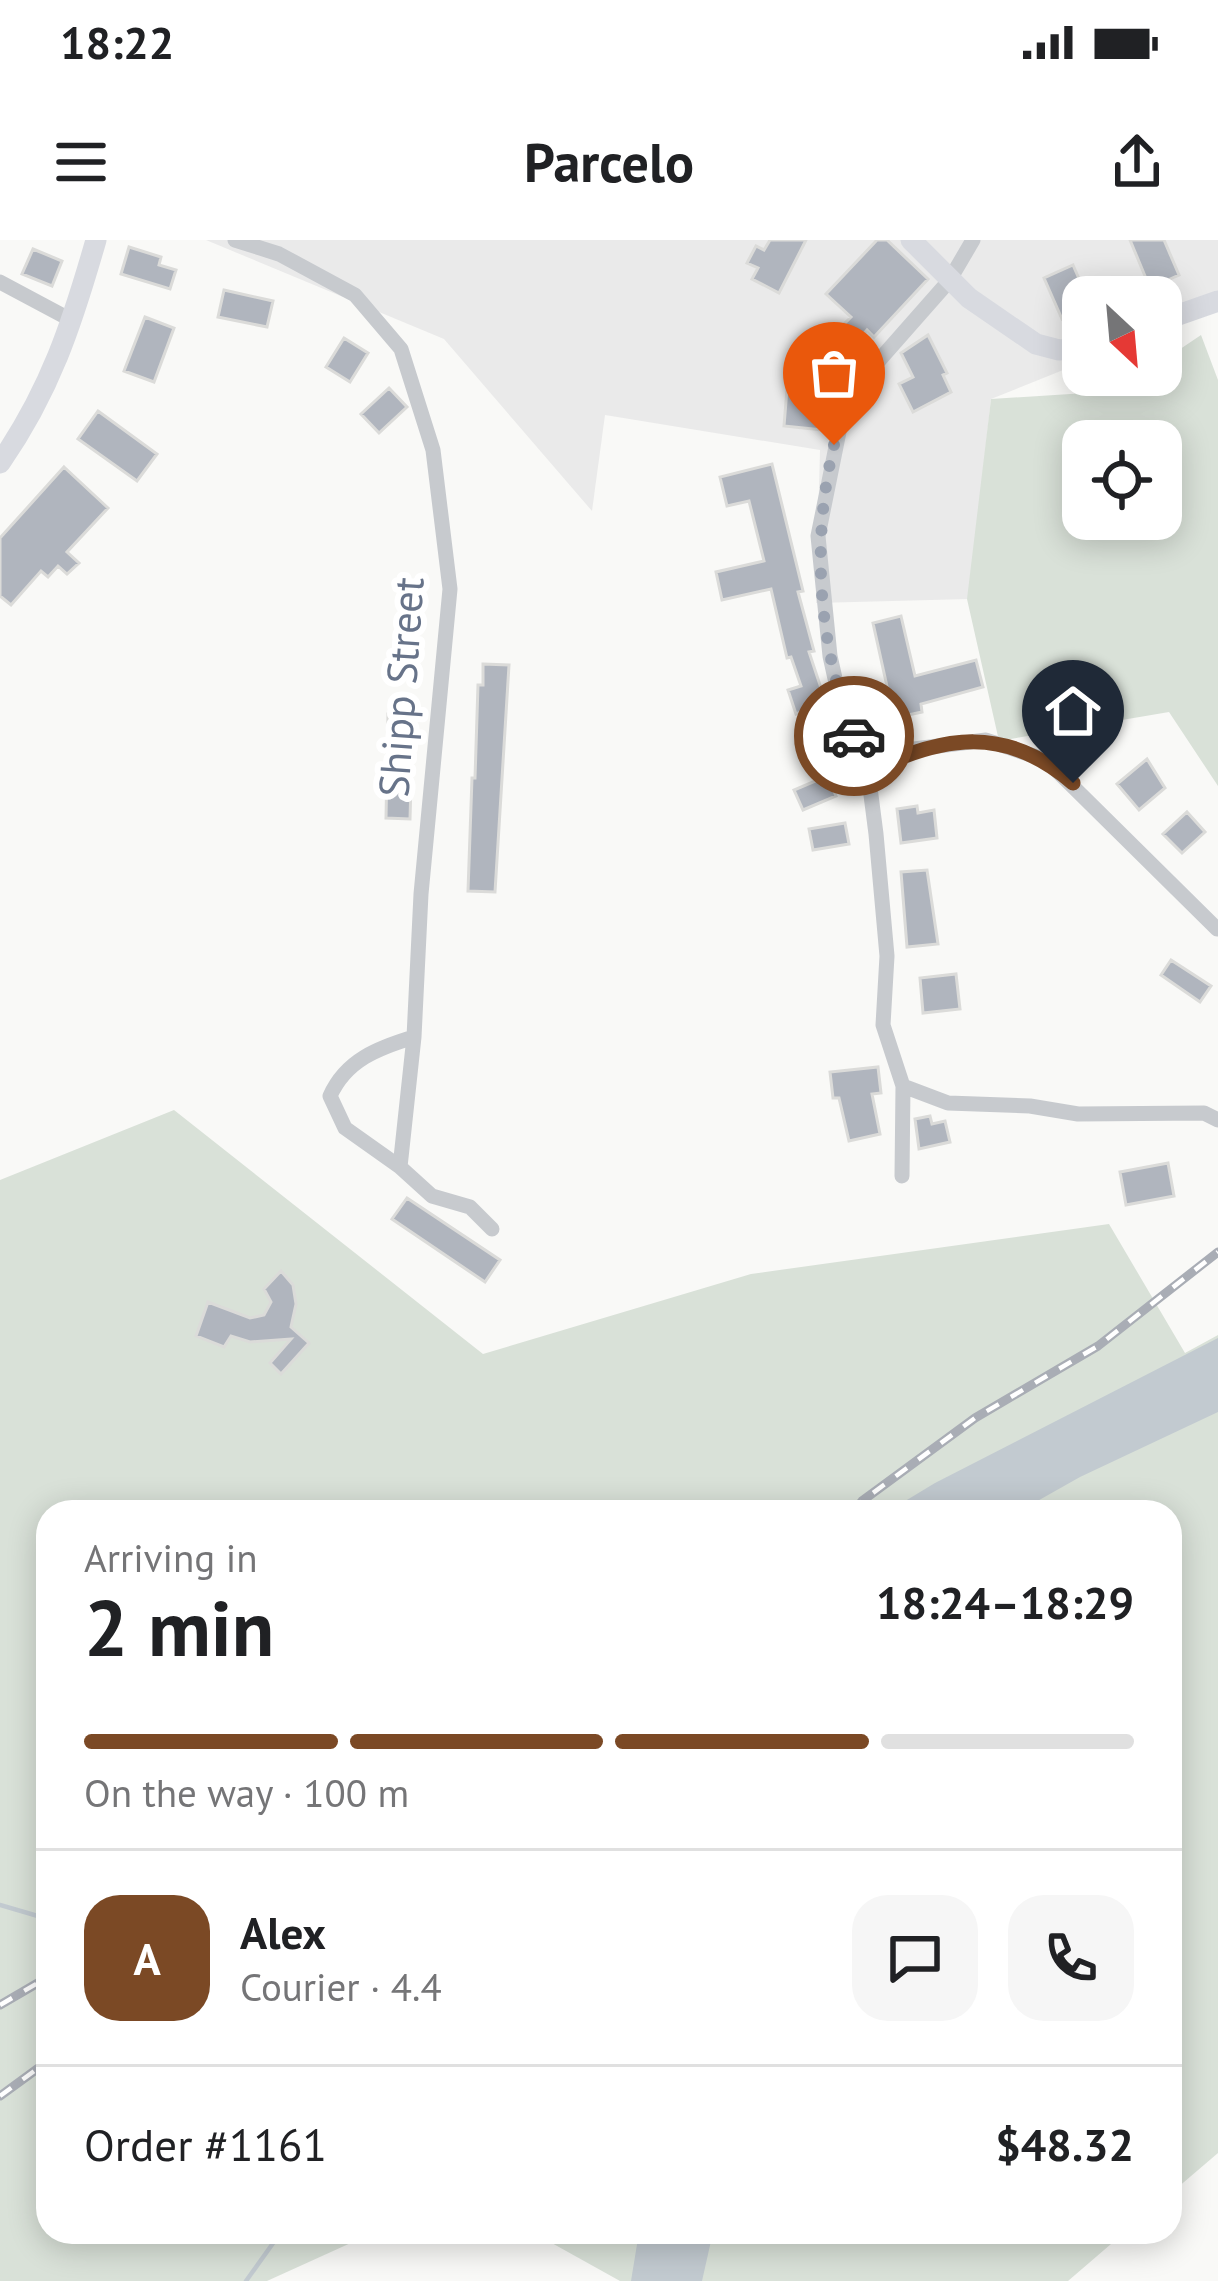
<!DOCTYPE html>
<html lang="en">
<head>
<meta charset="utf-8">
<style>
	:root { --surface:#fff; --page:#f6f6f6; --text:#202124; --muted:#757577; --line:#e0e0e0; --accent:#7b4925 }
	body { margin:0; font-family:"PT Sans",sans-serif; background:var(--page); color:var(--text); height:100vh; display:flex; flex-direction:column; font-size:45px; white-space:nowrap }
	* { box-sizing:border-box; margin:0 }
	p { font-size:39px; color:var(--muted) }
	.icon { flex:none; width:66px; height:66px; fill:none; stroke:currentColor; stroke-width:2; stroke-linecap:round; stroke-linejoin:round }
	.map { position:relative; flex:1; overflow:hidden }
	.panel { position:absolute; left:36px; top:1260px; width:1146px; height:744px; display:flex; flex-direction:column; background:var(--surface); border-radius:36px; box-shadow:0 6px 30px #0003 }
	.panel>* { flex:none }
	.needle { width:78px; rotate:154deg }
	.fabs { position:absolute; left:1062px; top:36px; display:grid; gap:24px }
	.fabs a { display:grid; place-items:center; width:120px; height:120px; border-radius:24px; background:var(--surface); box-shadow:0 6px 30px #0003; font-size:60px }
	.pin { position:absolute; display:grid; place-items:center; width:102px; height:102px; color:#fff; margin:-123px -51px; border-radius:50% 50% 50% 0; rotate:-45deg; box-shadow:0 0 12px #0007 }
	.pin .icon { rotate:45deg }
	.courier { position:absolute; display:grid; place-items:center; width:120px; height:120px; margin:-60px; border:9px solid #7b4925; border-radius:50%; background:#fff; color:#222; box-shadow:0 3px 15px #0007 }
	.headline em { font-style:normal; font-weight:700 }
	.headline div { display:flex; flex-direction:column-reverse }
	.headline { display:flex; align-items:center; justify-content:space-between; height:204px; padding:0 48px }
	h1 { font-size:78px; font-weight:700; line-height:90px }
	.bar { display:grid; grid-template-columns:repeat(4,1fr); gap:18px 12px; align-content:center; height:144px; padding:0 48px }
	.bar i { height:15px; border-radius:9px; background:var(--line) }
	.bar .current { background:var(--accent) }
	.bar p { grid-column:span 4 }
	.line { display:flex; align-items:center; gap:30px; padding:0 48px; border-top:3px solid var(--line) }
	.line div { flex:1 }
	.round { display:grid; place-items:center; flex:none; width:126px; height:126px; border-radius:36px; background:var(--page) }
	.status { display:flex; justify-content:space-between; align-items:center; height:84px; padding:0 60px; background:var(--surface); direction:ltr }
	.status svg { height:33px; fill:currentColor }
	header { display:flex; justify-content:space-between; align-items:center; height:156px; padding:0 48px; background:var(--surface); font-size:54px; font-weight:700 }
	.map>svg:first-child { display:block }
</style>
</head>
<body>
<div class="status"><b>18:22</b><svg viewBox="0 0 49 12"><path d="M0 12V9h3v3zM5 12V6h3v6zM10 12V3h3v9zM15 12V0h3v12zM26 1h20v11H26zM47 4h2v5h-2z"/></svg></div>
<header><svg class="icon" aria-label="menu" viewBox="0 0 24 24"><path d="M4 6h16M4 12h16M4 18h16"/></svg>Parcelo<svg class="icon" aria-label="share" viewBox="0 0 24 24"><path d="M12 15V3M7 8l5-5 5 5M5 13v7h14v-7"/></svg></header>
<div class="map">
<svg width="1218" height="2041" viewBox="0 0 1218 2041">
	<rect width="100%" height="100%" fill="#f9f9f7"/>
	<path fill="#eaeaea" d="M 206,0 L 1218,0 L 1218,67 L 1161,90 L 1161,57 L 1083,57 L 1083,122 L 991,159 L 969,359 L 816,363 L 820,210 L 605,175 L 592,271 L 444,99 Z"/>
	<path fill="#d9e1d8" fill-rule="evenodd" d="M 1201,95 L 1218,140 L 1218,546 L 1169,472 L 999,501 L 967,359 L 991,159 L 1117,151 L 1141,135 L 1161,135 L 1161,122 ZM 1083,201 L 1161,201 L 1161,279 L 1083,279 Z
		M 174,870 L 483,1114 L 751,1034 L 1109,984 L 1185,1113 L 1218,1095 L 1218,1913 L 1170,1954 L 1170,1272 L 48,1272 L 48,1992 L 375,1992 L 267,2041 L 0,2041 L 0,940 Z
		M 532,1992 L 1125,1992 L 1068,2041 L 620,2041 Z"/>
	<path fill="#c2cad0" d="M 1218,1098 L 1218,1172 L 1080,1237 L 1018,1272 L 887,1272 L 935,1243 Z
		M 639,1992 L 713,1992 L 702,2041 L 631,2041 Z"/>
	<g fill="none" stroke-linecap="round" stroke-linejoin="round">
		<path stroke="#c2cad0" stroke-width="4.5" d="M 0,1665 L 48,1679
			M 246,2041 L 281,1992"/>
	</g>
	<path fill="#b0b5be" stroke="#dbdbd9" stroke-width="3" d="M 770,0 L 806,0 L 779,53 L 752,39 L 758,28 L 747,23 L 756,6 L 764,10 Z
		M 877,0 L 887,0 L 928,39 L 874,97 L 867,90 L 859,99 L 843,85 L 851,77 L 826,54 Z
		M 1130,0 L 1164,0 L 1179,35 L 1150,48 Z
		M 129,7 L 161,17 L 159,25 L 176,30 L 170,49 L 121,34 Z
		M 33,9 L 62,21 L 52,46 L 22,34 Z
		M 1073,25 L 1087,57 L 1083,57 L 1083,69 L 1062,79 L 1044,38 Z
		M 224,50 L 273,61 L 267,87 L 218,77 Z
		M 145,77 L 174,88 L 154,142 L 124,131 Z
		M 928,95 L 947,133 L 943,135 L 951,152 L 913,172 L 899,144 L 913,137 L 901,113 Z
		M 344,98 L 368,113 L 350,142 L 326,127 Z
		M 389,148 L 407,167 L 379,193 L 361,174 Z
		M 787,149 L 827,153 L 823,190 L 784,186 Z
		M 98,171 L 157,214 L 137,241 L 78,199 Z
		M 772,224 L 803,351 L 798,352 L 814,411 L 809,412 L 826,463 L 796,474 L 788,450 L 801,446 L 791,417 L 787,418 L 771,349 L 722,360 L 716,332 L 764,321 L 749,261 L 727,266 L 720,237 Z
		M 64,227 L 108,268 L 67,312 L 79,323 L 67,334 L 58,326 L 48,337 L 41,331 L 11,365 L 0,356 L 0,298 Z
		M 901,376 L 915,436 L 976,420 L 983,447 L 921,464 L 922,472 L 894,478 L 873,383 Z
		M 483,424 L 509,425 L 495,652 L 468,651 L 472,538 L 475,538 L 478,445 L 483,445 Z
		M 388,474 L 413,474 L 410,579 L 386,578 Z
		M 1147,519 L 1165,548 L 1139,570 L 1117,544 Z
		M 827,536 L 836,556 L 803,570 L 794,550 Z
		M 917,566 L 918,573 L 934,570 L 937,598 L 901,603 L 897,569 Z
		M 1187,572 L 1205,592 L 1182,613 L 1163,594 Z
		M 845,583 L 849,604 L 813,610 L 809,589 Z
		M 927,630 L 938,704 L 907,707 L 901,632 Z
		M 1171,720 L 1211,746 L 1200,762 L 1161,735 Z
		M 956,734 L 960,769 L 923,773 L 920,738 Z
		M 878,827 L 881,853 L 872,854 L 880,894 L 849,901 L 839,858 L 833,858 L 830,832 Z
		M 930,876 L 932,884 L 945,881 L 950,902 L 919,909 L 915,879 Z
		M 1168,923 L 1174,956 L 1126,965 L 1120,932 Z
		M 407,958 L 500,1020 L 485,1042 L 392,979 Z
		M 281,1031 L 293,1045 L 296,1064 L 291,1087 L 309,1103 L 281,1134 L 270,1123 L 291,1099 L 250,1102 L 231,1096 L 224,1107 L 196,1096 L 208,1062 L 250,1078 L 264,1075 L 271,1062 L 264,1049 Z"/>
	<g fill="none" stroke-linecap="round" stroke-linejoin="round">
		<path stroke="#c7cace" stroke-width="15" d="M 235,0 L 279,14 L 355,55 L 401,109 L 433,210 L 450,349 L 421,654 L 414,797 L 400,927
			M 0,42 L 73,81
			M 868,532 L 914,509 L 986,500 L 1046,520 L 1217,689
			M 414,797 C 378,808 346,820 330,856 L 345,888 L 400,927 L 432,956 L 470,967 L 492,989
			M 903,846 L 948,863 L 1030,866 L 1078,874 L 1204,873 L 1218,880
			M 902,936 L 903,846 L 883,785 L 887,716 L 876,594 L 868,532 L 840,461 L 830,416 L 818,296 L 843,172 L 860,142 L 949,41 L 973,0"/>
		<path stroke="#d8dae0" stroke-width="21" d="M 911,0 L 969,58 L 1036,104 L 1059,110 L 1083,108
			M 1161,81 L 1218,61
			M 0,223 C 50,151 72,84 96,0"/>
		<g stroke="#a9adb5" stroke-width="9">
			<path id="rail" d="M 853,1272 L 862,1261 L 975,1178 L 1098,1106 L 1218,1012
				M 0,1765 L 48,1737
				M 0,1856 L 48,1821"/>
		</g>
		<use href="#rail" stroke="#fff" stroke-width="4.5" stroke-dasharray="14" stroke-linecap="butt"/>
	</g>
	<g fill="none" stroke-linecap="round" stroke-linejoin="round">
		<path stroke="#9aa2b0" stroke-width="12" stroke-dasharray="0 21.6" d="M 834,205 C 811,300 818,405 854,496"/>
		<path stroke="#7b4925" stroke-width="15" d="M 854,496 L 868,532 C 943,495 1006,485 1073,543"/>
	</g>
	<g text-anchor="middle" stroke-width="12" stroke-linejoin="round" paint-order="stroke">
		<g font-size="42" fill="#677389" stroke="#fff">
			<text transform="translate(401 447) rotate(-86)" y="15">Shipp Street</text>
		</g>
	</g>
</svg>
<div class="fabs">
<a><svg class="needle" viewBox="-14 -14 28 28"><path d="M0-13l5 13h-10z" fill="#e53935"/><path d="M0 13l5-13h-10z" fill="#757577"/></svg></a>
<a><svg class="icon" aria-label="locate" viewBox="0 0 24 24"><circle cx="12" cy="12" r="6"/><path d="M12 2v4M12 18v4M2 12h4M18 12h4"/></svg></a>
</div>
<div class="pin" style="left:834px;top:205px;background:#ea580c"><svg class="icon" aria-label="bag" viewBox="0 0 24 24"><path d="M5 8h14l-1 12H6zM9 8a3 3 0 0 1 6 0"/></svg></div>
<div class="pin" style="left:1073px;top:543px;background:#1f2937"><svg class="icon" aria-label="home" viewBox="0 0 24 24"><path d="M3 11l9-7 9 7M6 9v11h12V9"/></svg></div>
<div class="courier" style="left:854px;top:496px"><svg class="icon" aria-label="car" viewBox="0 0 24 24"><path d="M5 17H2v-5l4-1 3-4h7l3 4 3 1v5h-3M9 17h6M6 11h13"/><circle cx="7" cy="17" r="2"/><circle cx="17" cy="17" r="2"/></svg></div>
<section class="panel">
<div class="headline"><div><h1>2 min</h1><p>Arriving in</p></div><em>18:24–18:29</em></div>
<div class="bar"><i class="current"></i><i class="current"></i><i class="current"></i><i></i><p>On the way · 100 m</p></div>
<div class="line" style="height:216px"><b class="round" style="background:var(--accent);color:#fff">A</b><div><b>Alex</b><p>Courier · 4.4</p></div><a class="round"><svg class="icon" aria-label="chat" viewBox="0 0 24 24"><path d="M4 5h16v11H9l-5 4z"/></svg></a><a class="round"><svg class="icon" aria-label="phone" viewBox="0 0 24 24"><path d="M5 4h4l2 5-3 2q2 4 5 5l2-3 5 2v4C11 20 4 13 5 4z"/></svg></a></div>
<div class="line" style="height:156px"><div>Order #1161</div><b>$48.32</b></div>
</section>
</div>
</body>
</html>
